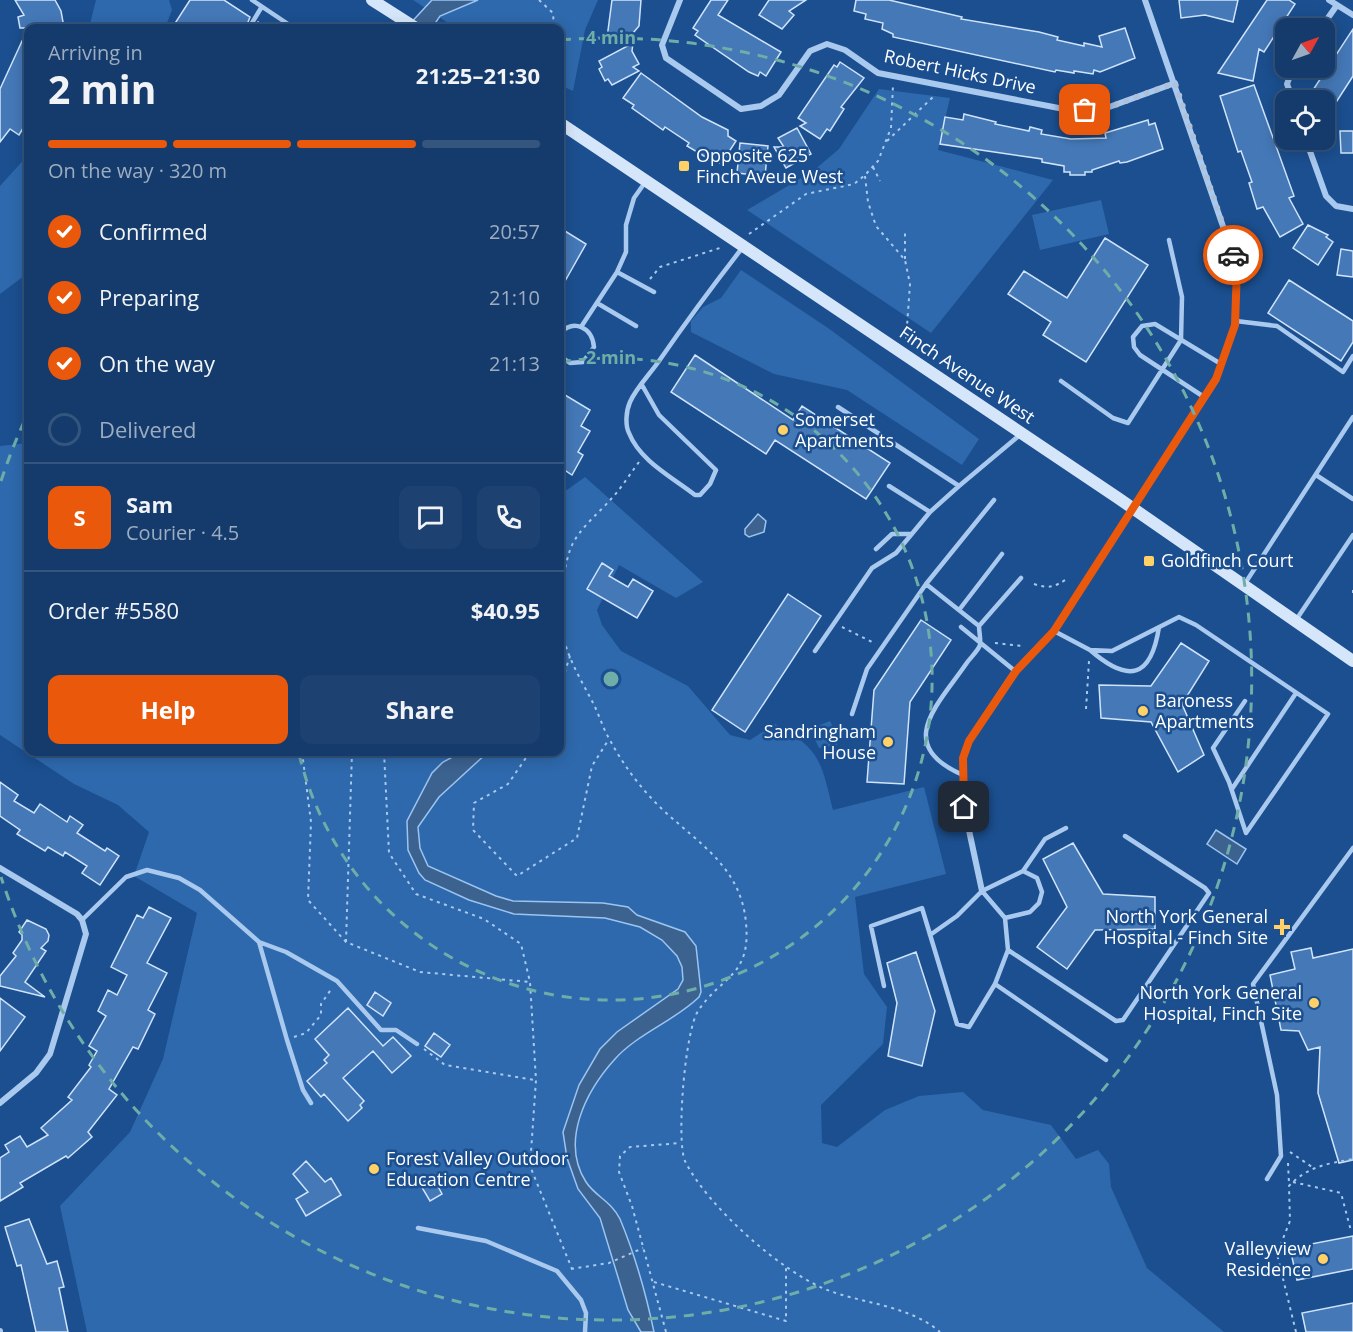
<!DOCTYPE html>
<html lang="en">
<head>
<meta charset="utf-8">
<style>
	:root { --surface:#143b6b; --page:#1d4271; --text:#f1f3f6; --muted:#9dadc1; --line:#33557e; --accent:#ea580c }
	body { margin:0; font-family:"Open Sans",sans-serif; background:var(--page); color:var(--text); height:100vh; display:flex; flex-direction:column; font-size:22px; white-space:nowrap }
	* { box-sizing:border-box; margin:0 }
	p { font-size:20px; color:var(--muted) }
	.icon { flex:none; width:33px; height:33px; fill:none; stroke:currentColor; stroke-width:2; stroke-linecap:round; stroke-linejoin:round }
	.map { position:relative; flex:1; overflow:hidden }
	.panel { position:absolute; left:24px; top:24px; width:540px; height:732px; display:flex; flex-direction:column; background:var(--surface); border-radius:12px; box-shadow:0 3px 15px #0003,0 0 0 2px var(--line) }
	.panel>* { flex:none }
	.needle { width:39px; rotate:50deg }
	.controls { position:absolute; left:1275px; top:18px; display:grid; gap:12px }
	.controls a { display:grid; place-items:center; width:60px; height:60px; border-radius:12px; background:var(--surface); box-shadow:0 3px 15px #0003,0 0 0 2px var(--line); font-size:30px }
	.pin { position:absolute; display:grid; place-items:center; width:51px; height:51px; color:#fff; margin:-26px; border-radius:12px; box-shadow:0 3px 9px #0006 }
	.courier { position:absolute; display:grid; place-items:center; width:60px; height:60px; margin:-30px; border:4px solid #ea580c; border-radius:50%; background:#fff; color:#222; box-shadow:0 2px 8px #0007 }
	.overview em { font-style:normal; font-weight:700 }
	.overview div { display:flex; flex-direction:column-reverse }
	.overview { display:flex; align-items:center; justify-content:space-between; height:102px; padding:0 24px }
	h1 { font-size:39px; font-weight:700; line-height:45px }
	.bar { display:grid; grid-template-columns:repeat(4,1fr); gap:9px 6px; align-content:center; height:72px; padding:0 24px }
	.bar i { height:8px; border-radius:4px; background:var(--line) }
	.bar .on { background:var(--accent) }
	.bar p { grid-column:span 4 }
	.line { display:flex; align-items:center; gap:15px; padding:0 24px; border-top:2px solid var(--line) }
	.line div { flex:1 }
	.round { display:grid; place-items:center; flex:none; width:63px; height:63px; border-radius:12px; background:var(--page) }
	ol { padding:0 24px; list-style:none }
	li { display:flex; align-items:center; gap:18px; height:66px }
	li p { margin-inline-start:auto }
	li .icon { padding:6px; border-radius:50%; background:var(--accent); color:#fff; stroke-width:4 }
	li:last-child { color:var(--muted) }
	li i { width:33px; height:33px; border:3px solid var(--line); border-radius:50% }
	.primary-button { display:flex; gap:12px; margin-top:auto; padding:12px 24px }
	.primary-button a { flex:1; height:69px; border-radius:12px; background:var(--accent); color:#fff; font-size:24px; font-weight:700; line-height:69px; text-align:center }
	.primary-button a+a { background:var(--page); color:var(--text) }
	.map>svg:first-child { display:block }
</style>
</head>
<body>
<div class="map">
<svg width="1353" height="1332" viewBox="0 0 1353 1332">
	<rect width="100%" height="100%" fill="#1b4f8f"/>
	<path fill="#2e69ad" d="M 96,0 L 169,0 L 172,10 L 165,28 L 89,28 Z
		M 413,0 L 598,0 L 585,30 L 573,91 L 560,85 L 560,28 L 456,28 Z
		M 879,89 L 950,98 L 938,150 L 1053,180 L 931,333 L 747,210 L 813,171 L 839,149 Z
		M 28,155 L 28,273 L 0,294 L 0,186 Z
		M 1101,200 L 1109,234 L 1040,250 L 1032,215 Z
		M 741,270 L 828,328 L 979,439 L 962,465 L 847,390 L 774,374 L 691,332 L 691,321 L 703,307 L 721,298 Z
		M 28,443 L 28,752 L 560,752 L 560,488 L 567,490 L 585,477 L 703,582 L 676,598 L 619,565 L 597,610 L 602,625 L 621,651 L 688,686 L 730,735 L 750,740 L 775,724 C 821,749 821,762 833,810 L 924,787 L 946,874 L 855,897 L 864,974 L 887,1007 L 883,1044 L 821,1105 L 822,1143 L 837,1147 L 885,1110 L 919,1096 L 963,1092 L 983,1110 L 1051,1125 L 1076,1159 L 1098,1150 L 1109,1164 L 1111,1187 L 1147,1268 L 1224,1332 L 87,1332 L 60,1206 L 130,1132 L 163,1059 L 197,913 L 134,876 L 149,832 L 118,805 L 74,784 L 0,735 L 0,446 Z
		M 830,721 L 838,737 L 837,745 L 819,748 L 810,729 Z"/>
	<path fill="#3c6290" stroke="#9cc4f0" stroke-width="1.5" d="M 432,0 L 478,0 L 440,16 L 432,28 L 406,28 Z
		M 758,514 L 766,521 L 764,532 L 749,537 L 745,534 L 745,529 Z
		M 462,752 L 488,752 L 439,797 L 418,827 L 420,848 L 428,866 L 496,896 L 513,901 L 603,903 L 628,907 L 637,915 L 685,932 L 696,946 L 701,992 L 699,997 C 676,1020 637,1034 615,1059 C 586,1091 560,1141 586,1182 C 595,1196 612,1202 620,1219 C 635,1255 646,1294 654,1332 L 641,1332 L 628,1310 L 600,1218 L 578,1189 L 567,1158 L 563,1132 L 579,1085 L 600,1049 L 617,1032 L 678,989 L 683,980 L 682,967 L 677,956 L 662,940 L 640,927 L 605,918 L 514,914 L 469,900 L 425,880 L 419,873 L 408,850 L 407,821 L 432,773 L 443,762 Z
		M 1216,830 L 1246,849 L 1237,864 L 1207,844 Z"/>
	<path fill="#4478b7" stroke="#cfe3fa" stroke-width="1.5" d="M 15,0 L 55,0 L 61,11 L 63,22 L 61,28 L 28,28 L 28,120 L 19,135 L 10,129 L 0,142 L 0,89 L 28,28 L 20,28 L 18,17 L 24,15 Z
		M 190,0 L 224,0 L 250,17 L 248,22 L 249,26 L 254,27 L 258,22 L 269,28 L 172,28 Z
		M 612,0 L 641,0 L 639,26 L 633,33 L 633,39 L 607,38 Z
		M 711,0 L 728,0 L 718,15 L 781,52 L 766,76 L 760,72 L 758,76 L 749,72 L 695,35 L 698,31 L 693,28 Z
		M 769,0 L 806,0 L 789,11 L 794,15 L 782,29 L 759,15 Z
		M 856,0 L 889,0 L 962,17 L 961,19 L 1039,32 L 1058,37 L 1057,40 L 1084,46 L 1084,43 L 1102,47 L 1099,36 L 1125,28 L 1135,58 L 1100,72 L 1094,70 L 1093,74 L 1074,71 L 1074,73 L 1056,70 L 1055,72 L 893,37 L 893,34 L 882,29 L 883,23 L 865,19 L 866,14 L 854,11 Z
		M 1179,0 L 1238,0 L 1233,22 L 1205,15 L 1181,18 Z
		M 1267,0 L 1289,0 L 1295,4 L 1264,52 L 1259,49 L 1253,81 L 1218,73 Z
		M 1353,29 L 1353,76 L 1335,104 L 1313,90 Z
		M 633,43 L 632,51 L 639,64 L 633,67 L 639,71 L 612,85 L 608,79 L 605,81 L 599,69 L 602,67 L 599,61 Z
		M 840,62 L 864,78 L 841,107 L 844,109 L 830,131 L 827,129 L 820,139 L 800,126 L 806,123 L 798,118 L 834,65 L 837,67 Z
		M 641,73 L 702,117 L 728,130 L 728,136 L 736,141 L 721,164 L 711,157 L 709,159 L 687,146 L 689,143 L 665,127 L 663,130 L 632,108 L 634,105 L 623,98 Z
		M 1254,85 L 1294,196 L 1289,198 L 1303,224 L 1280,237 L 1263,207 L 1257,209 L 1249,183 L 1252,182 L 1241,151 L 1238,152 L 1220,96 Z
		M 964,114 L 996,122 L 995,124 L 1029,131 L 1030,127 L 1042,130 L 1041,134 L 1071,139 L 1106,138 L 1105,133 L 1148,120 L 1149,125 L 1155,123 L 1163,149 L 1127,162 L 1120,163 L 1119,161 L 1092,170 L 1092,172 L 1085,172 L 1085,175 L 1070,175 L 1070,172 L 1064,172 L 1064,166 L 1042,162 L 1042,159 L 940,144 L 945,117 L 963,120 Z
		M 797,128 L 811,154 L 786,168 L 774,147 L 784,147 L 778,138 Z
		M 1340,131 L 1353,131 L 1353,153 L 1341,153 Z
		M 740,143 L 768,146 L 765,176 L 737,173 Z
		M 1308,225 L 1328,235 L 1326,237 L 1333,242 L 1318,265 L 1293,248 Z
		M 560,228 L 586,244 L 560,290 Z
		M 1105,238 L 1148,265 L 1086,362 L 1043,335 L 1051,322 L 1008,294 L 1024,271 L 1067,298 Z
		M 1341,249 L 1353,251 L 1353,277 L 1337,275 Z
		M 1289,280 L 1353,321 L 1353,342 L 1341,361 L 1268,313 Z
		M 695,355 L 793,420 L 802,406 L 890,463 L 866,499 L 775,440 L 766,454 L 671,392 Z
		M 560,392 L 590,410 L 581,426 L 590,431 L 578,452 L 583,455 L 572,475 L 560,467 Z
		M 602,563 L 613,570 L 609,576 L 628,587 L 633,579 L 653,591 L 637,618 L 587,589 Z
		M 788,594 L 821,616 L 745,732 L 712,710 Z
		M 921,620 L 951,640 L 910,702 L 904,784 L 867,782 L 874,690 Z
		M 1181,643 L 1209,661 L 1182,704 L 1204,755 L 1178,772 L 1151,722 L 1101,718 L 1099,685 L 1151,686 Z
		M 0,782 L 18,795 L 14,801 L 34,813 L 40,804 L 67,822 L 70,816 L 83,825 L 77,833 L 105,851 L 107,848 L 119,856 L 100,885 L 82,873 L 87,866 L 65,852 L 63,856 L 48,847 L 45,851 L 17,834 L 20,830 L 0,816 Z
		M 1073,843 L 1103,894 L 1155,897 L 1155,929 L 1095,930 L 1067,969 L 1037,947 L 1067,907 L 1043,859 Z
		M 149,907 L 171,918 L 147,963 L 167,973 L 148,1010 L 155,1014 L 138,1049 L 133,1047 L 109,1089 L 117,1095 L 88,1132 L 92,1137 L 68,1158 L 66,1156 L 20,1183 L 23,1187 L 0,1201 L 0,1158 L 9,1152 L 5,1145 L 20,1136 L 27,1147 L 48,1135 L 41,1128 L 72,1100 L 68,1097 L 91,1067 L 89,1065 L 97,1051 L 89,1046 L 106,1016 L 98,1011 L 108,990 L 117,995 L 127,975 L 111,967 L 137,915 L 143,918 Z
		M 27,920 L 46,929 L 49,935 L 48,941 L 41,948 L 46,951 L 25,982 L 45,997 L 0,986 L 0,976 L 16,956 L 13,953 L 22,940 L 22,935 L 19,932 Z
		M 1311,948 L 1313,958 L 1353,949 L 1353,1160 L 1339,1163 L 1318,1093 L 1320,1047 L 1308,1050 L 1299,1031 L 1281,1030 L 1270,975 L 1295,969 L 1291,952 Z
		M 916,952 L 935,1011 L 922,1066 L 888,1056 L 897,1003 L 887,963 Z
		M 375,992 L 391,1003 L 383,1016 L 367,1005 Z
		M 0,998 L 25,1017 L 0,1051 Z
		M 348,1008 L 383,1046 L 393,1037 L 411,1056 L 392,1073 L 373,1051 L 343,1078 L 364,1101 L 360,1105 L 362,1108 L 348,1121 L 324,1094 L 321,1097 L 307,1081 L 327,1063 L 324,1060 L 329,1055 L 315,1039 Z
		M 434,1033 L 450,1045 L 441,1057 L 425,1046 Z
		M 306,1161 L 325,1182 L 331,1178 L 341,1195 L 306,1216 L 296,1199 L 308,1192 L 293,1174 Z
		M 433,1177 L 442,1194 L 430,1201 L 420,1184 Z
		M 29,1219 L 47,1264 L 57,1261 L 64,1287 L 59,1288 L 68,1332 L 36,1332 L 21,1265 L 17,1266 L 5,1227 Z
		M 1353,1236 L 1353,1269 L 1297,1280 L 1290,1248 Z
		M 1353,1303 L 1353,1332 L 1306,1332 L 1302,1313 Z"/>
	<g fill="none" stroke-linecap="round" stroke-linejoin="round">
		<path stroke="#a9c9ee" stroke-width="2" stroke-dasharray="3 4.5" stroke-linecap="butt" d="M 539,0 L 553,13 L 554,28
			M 887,141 L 935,95
			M 873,167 L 880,181
			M 865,176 L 868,202 L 876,226 L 905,260 L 910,284 L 906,340
			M 749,234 L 806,194 L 854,184 L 865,175 L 878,161 L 891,128 L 893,85
			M 905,259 L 905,229
			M 650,279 L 660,267 L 723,247
			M 639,462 C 630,474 622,487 612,498 C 598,514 577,530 570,550 C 562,574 558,609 563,634 C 567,657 581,680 592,701 C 599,714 603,729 611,742 C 624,766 642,790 662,809 C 699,844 741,867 746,923 C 751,977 722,975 698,1011 C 685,1031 676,1140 685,1161 C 707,1206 783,1274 830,1291 C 866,1304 910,1306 940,1332
			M 1034,584 C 1049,589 1054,587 1067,579
			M 1353,590 L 1353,593
			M 842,627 L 874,643
			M 995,643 L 1022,646
			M 560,687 L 570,656
			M 1086,709 L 1089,661
			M 302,752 L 311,822 L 308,900 L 346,942 L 420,972 L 530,982
			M 384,752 L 389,853 L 416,894 L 484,919 L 521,944 L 530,982 L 536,1080 L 530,1166 L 572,1269
			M 530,752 L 508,784 L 474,803 L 473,830 L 517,876 L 577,838 L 592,766 L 609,739
			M 346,942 L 352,752
			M 294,1037 L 306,1033 L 321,1015 L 321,1004 L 332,988
			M 424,1049 L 445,1065 L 535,1080
			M 1290,1152 L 1312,1167
			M 1288,1163 L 1289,1184
			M 1293,1182 L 1341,1193 L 1351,1231
			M 571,1269 L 609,1263 L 643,1248
			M 654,1282 L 786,1321 L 786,1264
			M 666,1332 L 632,1206 L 619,1172 L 620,1156 L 630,1147 L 681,1143
			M 1296,1332 L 1277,1254 L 1290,1221 L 1289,1186 C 1308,1166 1327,1164 1353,1159"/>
		<path stroke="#a9c9ee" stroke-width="4.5" d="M 252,0 L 294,28
			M 252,23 L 261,8
			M 617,272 L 654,292
			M 597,303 L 636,326
			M 1236,321 L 1277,326 L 1343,372 L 1353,356
			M 581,327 L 617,272 L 626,252 L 626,225 L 634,198 L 646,181
			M 560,333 C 574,319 592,327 594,347 L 583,362 L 570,363 L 560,356
			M 1061,381 L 1113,418 L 1128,423 L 1181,340 L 1182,297 L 1169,240
			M 642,385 L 659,415 L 716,470 L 710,484 L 700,495 L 695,495 C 672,477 640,461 629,433 C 625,425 626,411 630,402 C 636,388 650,374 659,361 C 686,322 714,284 743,247
			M 1204,397 L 1140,355 L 1134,347 L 1133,337 L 1142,326 L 1155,324 L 1221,364
			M 838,407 L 959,486 L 1021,434
			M 1316,475 L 1353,499
			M 889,486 L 930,512 L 959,486
			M 876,549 L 892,534 L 910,534
			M 1244,585 L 1353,417
			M 959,610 L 1002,554
			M 1296,620 L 1353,535
			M 979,626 L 926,584 L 994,500
			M 961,627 L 1015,671
			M 1054,631 L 1090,650 L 1112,651 L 1179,617 L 1196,625 L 1328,714 L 1246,833 L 1229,782 L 1213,748 L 1245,701
			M 1090,650 C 1128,683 1151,679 1159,627
			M 815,651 L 872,568 L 896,553 L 930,512
			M 852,714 L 867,669 L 926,584
			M 963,775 C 894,745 937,706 966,664 C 970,658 978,651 980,645 C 981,640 979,631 979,626 L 1021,578
			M 1232,789 L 1296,693
			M 982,891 L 1005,918 L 1008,950
			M 1005,918 L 1030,912 L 1039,903 L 1042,892 L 1037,878 L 1023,871
			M 82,920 L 126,877 L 147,870 L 179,878 L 200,890 L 259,942 L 286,952 L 337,981 L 381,1030 L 396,1030 L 417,1044
			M 930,935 L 957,916 L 982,891 L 1023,871 L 1045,839 L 1066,828
			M 259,942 L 287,1040 L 303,1090 L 311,1103
			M 995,984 L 1106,1060
			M 884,986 L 871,926 L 922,908 L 957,1024 L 969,1027 L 995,984 L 1008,950 L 1116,1021 L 1123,1020 L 1209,893 L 1205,888 L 1125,836
			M 1267,1179 L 1281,1156 L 1277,1095 L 1253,984 L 1353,848
			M 418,1228 L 486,1241 L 557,1271 L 581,1300 L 586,1313 L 585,1332"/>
		<path stroke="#a9c9ee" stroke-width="6" d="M 680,0 L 662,45 L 666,58 L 741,109 L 761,106 L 779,95 L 810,51 L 827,44 L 845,50 L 878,73 L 1069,110 L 1101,110 L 1175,83
			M 1329,0 L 1353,15
			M 1321,28 L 1337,5
			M 1293,100 L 1287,84 L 1293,68
			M 1306,140 L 1326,196 L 1336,206 L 1353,209
			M 0,868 L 77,914 L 82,920 L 86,934 L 50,1054 L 36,1073 L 0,1103
			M 982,891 L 964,807 L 963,758 L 969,741 L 1015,671 L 1054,631 L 1216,379 L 1235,325 L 1237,267 L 1145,0
			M 0,1331 L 0,1332"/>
		<path stroke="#d6e6fa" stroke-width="12" d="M 372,0 L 416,28
			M 560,123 L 1118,498 L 1353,661"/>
	</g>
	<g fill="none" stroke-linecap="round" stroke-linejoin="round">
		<path stroke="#afc1d8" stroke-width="6" stroke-dasharray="0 10.8" d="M 1085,110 L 1101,110 L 1175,83 L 1233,255"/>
		<path stroke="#ea580c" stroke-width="8" d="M 964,807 L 963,758 L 969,741 L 1016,671 L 1054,631 L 1216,379 L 1235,325 L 1237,267 L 1233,255"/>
	</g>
	<g fill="none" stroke="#6fada8" stroke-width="3" stroke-dasharray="10 8">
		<path d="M561 362A321 321 0 1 1 299 754"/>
		<path d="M1 481A641 641 0 0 1 28 413M561 40A641 641 0 1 1 1 877"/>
	</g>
	<g fill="#ffd166" stroke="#1b4f8f" stroke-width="2">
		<rect x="678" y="160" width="12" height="12" rx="3"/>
		<circle cx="783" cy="430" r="6"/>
		<rect x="1143" y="555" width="12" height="12" rx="3"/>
		<circle cx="1143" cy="711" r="6"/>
		<circle cx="888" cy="742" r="6"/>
		<path d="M1279 918h6v6h6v6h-6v6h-6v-6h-6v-6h6z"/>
		<circle cx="1314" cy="1003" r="6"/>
		<circle cx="374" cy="1169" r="6"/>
		<circle cx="1323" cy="1259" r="6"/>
	</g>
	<g text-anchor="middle" stroke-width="5" stroke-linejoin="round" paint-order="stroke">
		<g font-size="18" fill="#fff" stroke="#1b4f8f">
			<text transform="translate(960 72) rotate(12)" y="6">Robert Hicks Drive</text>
			<text transform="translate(967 375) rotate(34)" y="6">Finch Avenue West</text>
		</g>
		<g font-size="18" fill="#fff" stroke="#1b4f8f" text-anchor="start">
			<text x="696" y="162">Opposite 625<tspan x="696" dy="21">Finch Aveue West</tspan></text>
			<text x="795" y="426">Somerset<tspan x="795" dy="21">Apartments</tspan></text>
			<text x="1161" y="567">Goldfinch Court</text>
			<text x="1155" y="707">Baroness<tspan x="1155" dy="21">Apartments</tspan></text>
			<text x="876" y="738" text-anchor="end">Sandringham<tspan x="876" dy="21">House</tspan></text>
			<text x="1268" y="923" text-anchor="end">North York General<tspan x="1268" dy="21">Hospital - Finch Site</tspan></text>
			<text x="1302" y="999" text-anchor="end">North York General<tspan x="1302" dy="21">Hospital, Finch Site</tspan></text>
			<text x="386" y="1165">Forest Valley Outdoor<tspan x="386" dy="21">Education Centre</tspan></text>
			<text x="1311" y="1255" text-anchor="end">Valleyview<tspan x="1311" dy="21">Residence</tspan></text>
		</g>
	</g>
	<circle cx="611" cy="679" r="9" fill="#6fada8" stroke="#1b4f8f" stroke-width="3"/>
	<g font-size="18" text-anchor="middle" font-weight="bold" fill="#6fada8" stroke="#1b4f8f" stroke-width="5" stroke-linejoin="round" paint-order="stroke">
		<text x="611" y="44">4 min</text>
		<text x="611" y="364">2 min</text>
	</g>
</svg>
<div class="controls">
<a><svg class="needle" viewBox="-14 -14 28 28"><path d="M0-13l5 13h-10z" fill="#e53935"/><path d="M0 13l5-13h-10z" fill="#9dadc1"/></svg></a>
<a><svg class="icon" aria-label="locate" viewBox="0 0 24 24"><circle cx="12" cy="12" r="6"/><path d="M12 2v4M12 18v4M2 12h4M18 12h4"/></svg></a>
</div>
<div class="pin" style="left:1085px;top:110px;background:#ea580c"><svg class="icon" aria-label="bag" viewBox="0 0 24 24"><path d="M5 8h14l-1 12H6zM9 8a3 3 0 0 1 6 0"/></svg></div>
<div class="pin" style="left:964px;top:807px;background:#1f2937"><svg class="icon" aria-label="home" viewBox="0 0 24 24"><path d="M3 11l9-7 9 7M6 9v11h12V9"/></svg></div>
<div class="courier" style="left:1233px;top:255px"><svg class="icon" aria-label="car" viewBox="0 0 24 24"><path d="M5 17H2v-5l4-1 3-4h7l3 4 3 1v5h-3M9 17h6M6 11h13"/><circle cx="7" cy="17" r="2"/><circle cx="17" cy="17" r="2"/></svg></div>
<section class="panel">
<div class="overview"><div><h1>2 min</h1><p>Arriving in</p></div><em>21:25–21:30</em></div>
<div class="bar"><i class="on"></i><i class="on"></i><i class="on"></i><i></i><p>On the way · 320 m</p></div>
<ol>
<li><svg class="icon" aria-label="check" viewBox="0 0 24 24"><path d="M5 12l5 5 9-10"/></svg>Confirmed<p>20:57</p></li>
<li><svg class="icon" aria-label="check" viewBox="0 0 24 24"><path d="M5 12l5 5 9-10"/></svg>Preparing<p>21:10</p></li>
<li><svg class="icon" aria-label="check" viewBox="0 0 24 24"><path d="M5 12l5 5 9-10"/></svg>On the way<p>21:13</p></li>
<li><i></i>Delivered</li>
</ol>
<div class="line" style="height:108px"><b class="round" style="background:var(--accent);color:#fff">S</b><div><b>Sam</b><p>Courier · 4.5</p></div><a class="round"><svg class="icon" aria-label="chat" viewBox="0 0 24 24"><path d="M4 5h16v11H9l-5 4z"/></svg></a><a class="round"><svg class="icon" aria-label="phone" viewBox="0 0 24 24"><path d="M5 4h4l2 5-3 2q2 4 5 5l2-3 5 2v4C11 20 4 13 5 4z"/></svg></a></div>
<div class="line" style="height:78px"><div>Order #5580</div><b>$40.95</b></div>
<div class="primary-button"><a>Help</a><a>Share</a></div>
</section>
</div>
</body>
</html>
